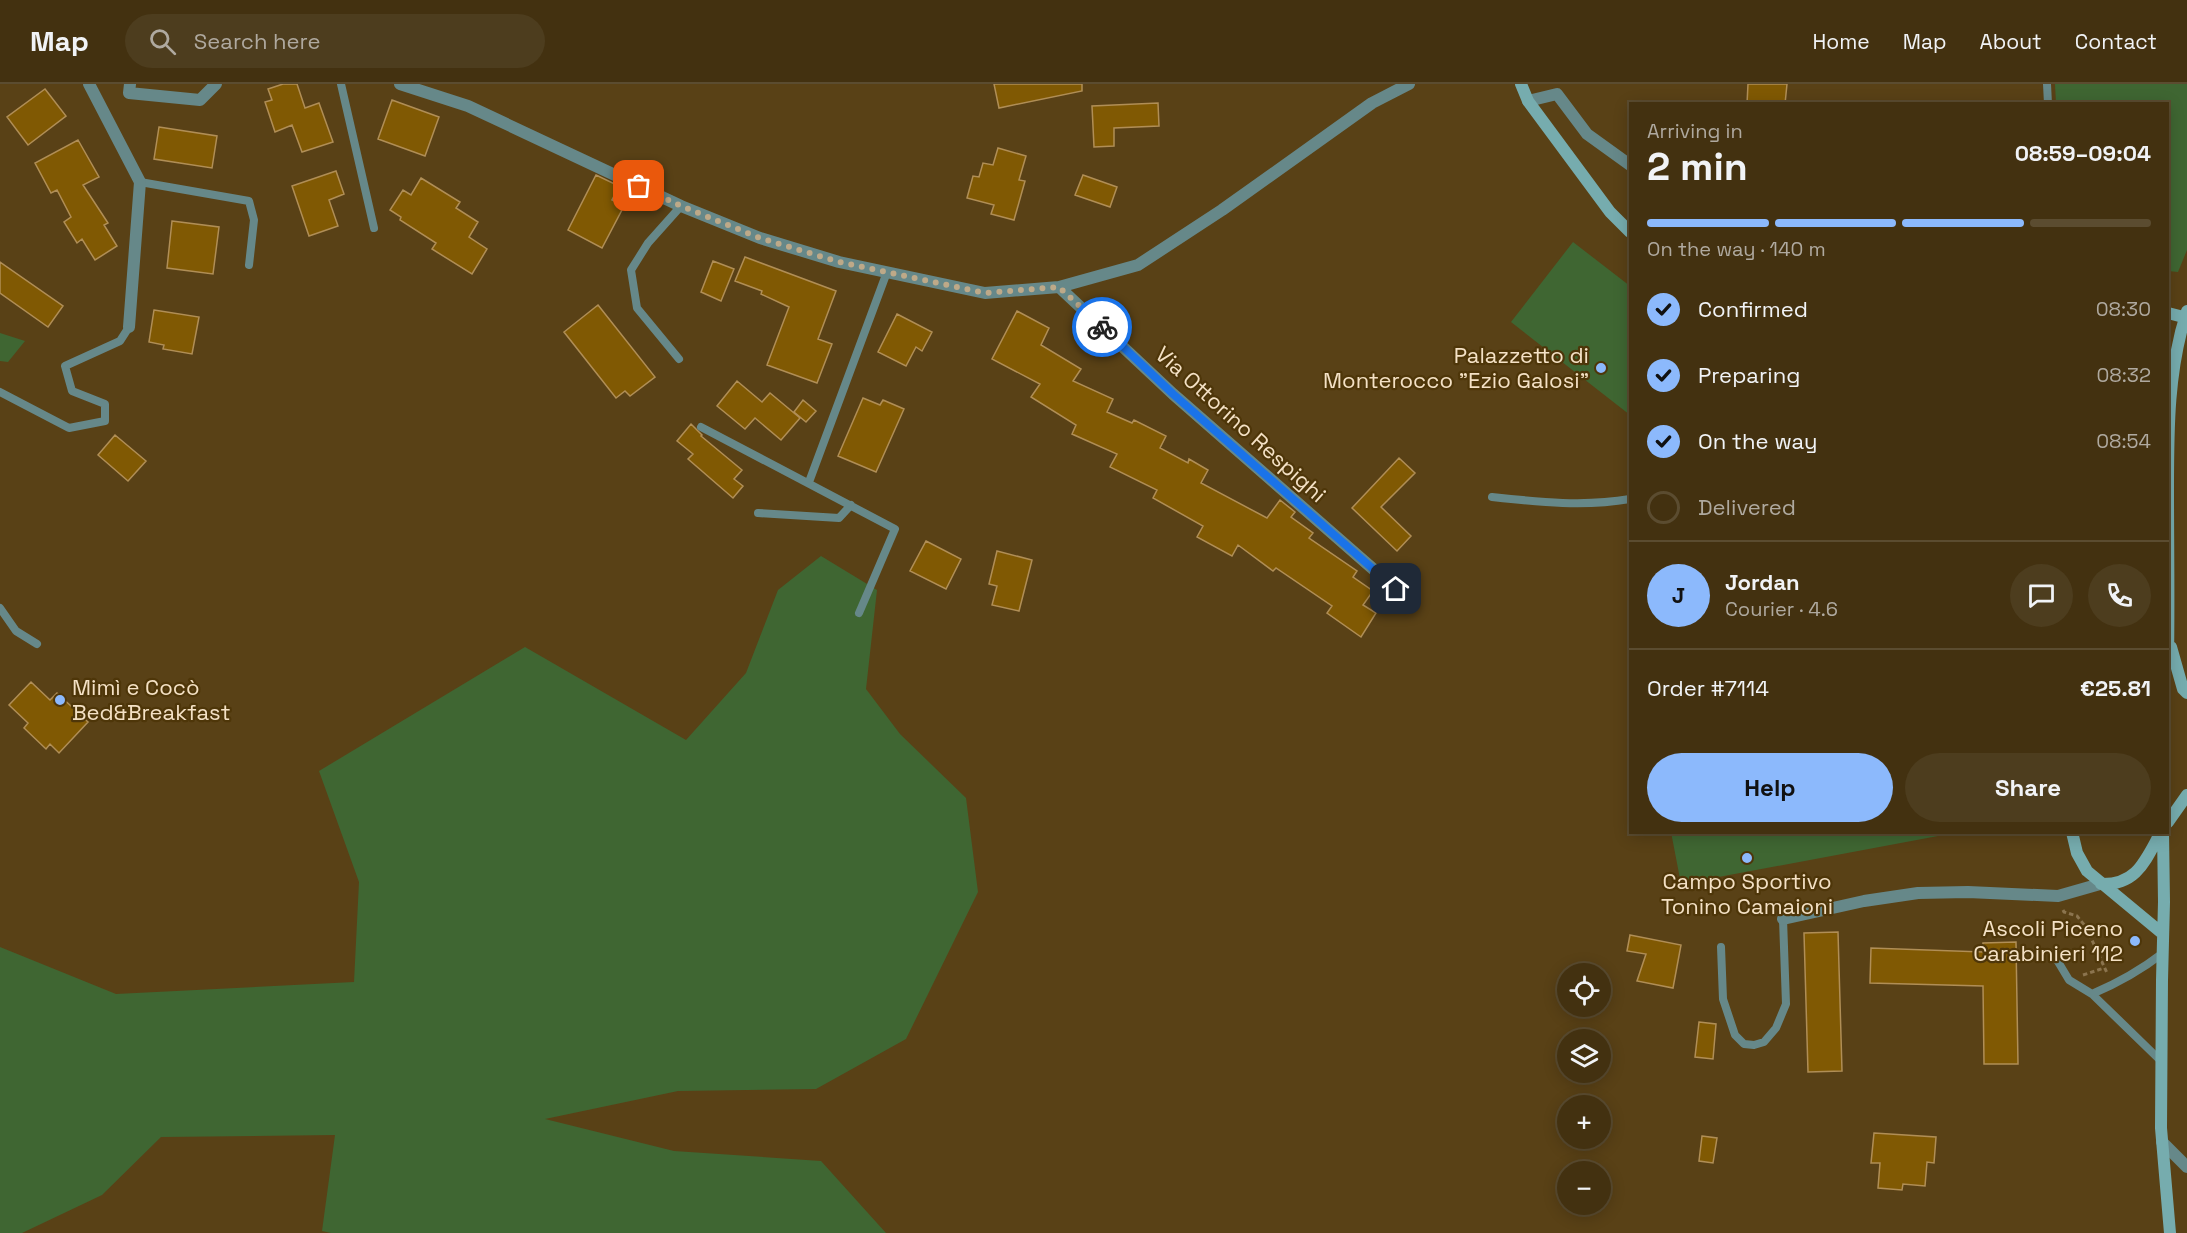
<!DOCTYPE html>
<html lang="en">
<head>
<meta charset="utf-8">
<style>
	:root { --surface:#433110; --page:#4d3d1e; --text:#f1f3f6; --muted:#afa99f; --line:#5b4c30; --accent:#8cb9fc }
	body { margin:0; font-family:"Space Grotesk",sans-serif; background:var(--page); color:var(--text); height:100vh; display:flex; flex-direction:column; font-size:22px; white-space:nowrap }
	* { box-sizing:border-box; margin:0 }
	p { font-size:20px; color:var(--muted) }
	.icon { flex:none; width:33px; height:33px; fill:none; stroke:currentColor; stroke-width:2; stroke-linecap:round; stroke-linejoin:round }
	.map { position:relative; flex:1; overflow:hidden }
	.side { position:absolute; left:1629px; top:18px; width:540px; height:732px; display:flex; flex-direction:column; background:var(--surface); border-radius:0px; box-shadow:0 3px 15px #0003,0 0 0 2px var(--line) }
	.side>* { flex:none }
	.tools { position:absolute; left:1557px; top:879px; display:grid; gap:12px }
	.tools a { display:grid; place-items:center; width:54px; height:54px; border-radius:50%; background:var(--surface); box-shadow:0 3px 15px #0003,0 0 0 2px var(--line); font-size:30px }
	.pin { position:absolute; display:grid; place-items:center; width:51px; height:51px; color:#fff; margin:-26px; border-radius:12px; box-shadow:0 3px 9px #0006 }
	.courier { position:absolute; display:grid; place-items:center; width:60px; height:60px; margin:-30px; border:4px solid #1a73e8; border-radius:50%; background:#fff; color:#222; box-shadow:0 2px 8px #0007 }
	.overview em { font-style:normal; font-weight:700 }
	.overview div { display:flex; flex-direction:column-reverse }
	.overview { display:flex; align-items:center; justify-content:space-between; height:102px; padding:0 18px }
	h1 { font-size:39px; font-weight:700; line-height:45px }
	.bar { display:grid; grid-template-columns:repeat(4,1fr); gap:9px 6px; align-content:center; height:72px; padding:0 18px }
	.bar i { height:8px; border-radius:4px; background:var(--line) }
	.bar .current { background:var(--accent) }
	.bar p { grid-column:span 4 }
	.line { display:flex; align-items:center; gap:15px; padding:0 18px; border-top:2px solid var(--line) }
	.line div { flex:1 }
	.round { display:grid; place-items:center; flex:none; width:63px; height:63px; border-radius:32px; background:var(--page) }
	ol { padding:0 18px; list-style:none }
	li { display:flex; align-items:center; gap:18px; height:66px }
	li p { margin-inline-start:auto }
	li .icon { padding:6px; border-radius:50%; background:var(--accent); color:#111; stroke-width:4 }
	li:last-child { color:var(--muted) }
	li i { width:33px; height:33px; border:3px solid var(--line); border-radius:50% }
	.primary-button { display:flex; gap:12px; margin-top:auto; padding:12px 18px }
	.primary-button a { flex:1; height:69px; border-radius:36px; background:var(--accent); color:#111; font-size:24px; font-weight:700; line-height:69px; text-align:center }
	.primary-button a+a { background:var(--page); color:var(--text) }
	header { display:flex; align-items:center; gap:36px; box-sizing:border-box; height:84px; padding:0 30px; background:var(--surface); border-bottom:2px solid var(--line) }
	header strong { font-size:28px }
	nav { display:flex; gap:33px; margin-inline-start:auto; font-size:21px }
	.search { width:420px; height:54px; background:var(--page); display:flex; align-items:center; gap:15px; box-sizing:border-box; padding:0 21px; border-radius:33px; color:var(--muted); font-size:22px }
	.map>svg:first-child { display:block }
</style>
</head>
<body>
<header>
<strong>Map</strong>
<div class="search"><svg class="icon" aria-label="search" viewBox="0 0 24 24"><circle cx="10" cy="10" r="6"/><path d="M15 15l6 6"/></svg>Search here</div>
<nav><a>Home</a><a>Map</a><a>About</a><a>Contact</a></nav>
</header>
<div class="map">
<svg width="2187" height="1149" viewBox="0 0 2187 1149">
	<rect width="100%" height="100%" fill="#594116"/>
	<path fill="#3f6632" d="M 2055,0 L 2187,0 L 2187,166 L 2178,188 L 2168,187 L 2168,20 L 2056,19 Z
		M 1573,158 L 1630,202 L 1630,331 L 1511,238 Z
		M 0,249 L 25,257 L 8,278 L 0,277 Z
		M 821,472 L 877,506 L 866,605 L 900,650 L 966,714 L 978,808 L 906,955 L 816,1005 L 678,1007 L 545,1035 L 674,1067 L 821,1077 L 886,1149 L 331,1149 L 322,1147 L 335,1051 L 161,1053 L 102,1111 L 22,1149 L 0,1149 L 0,863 L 116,910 L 354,898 L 359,798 L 319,687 L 525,563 L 686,656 L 746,589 L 778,506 Z
		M 1671,748 L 1954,748 L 1954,749 L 1681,800 Z"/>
	<path fill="#805903" stroke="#b08e56" stroke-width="1.5" d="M 283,0 L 297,0 L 305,24 L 319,19 L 333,58 L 302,68 L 292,41 L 275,48 L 265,18 L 272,16 L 268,5 Z
		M 994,0 L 1082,0 L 1082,7 L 999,24 Z
		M 1748,0 L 1787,0 L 1785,20 L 1747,20 Z
		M 45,5 L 66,32 L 28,61 L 7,33 Z
		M 392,16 L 439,33 L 425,72 L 378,55 Z
		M 1158,19 L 1159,42 L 1114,44 L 1114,62 L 1094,63 L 1092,22 Z
		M 159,43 L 217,52 L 212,84 L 154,75 Z
		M 78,56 L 99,93 L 83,101 L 108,139 L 104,141 L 117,162 L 95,176 L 82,155 L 77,159 L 64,138 L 71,133 L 57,106 L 51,109 L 35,79 Z
		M 998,64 L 1026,72 L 1019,96 L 1025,97 L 1014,136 L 991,130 L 994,121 L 967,114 L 973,92 L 979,93 L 983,79 L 993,81 Z
		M 336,87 L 344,110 L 329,116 L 338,142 L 309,152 L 292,102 Z
		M 596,91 L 619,102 L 612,116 L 624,122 L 602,164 L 568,146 Z
		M 1083,91 L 1117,103 L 1110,123 L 1075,111 Z
		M 421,94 L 460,118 L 456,124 L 478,138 L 469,153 L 487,165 L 472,190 L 432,165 L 436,159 L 400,136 L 401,133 L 390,126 L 403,106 L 411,111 Z
		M 172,137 L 219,143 L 213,190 L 167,184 Z
		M 745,173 L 836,207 L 818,255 L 832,260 L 817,299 L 767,281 L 789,223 L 761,210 L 762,207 L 735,197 Z
		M 713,177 L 734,185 L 721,217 L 701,208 Z
		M 0,178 L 63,222 L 48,243 L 0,209 Z
		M 598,221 L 655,293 L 630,312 L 625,307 L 616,314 L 564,248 Z
		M 154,226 L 199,233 L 192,270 L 163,265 L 164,261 L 149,258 Z
		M 1017,227 L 1049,244 L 1041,261 L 1081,285 L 1073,297 L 1113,315 L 1107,328 L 1132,339 L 1134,336 L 1166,352 L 1160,364 L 1188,379 L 1189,375 L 1208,386 L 1201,399 L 1267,434 L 1280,416 L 1295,428 L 1291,433 L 1313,449 L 1309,454 L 1357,487 L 1353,493 L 1373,507 L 1363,521 L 1376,529 L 1361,553 L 1327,529 L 1332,522 L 1276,484 L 1273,487 L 1238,461 L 1232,472 L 1197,453 L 1203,442 L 1153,414 L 1157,406 L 1110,383 L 1117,370 L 1072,350 L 1076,341 L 1031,313 L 1040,300 L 992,275 Z
		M 897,230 L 932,248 L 922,267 L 916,263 L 906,282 L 878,268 Z
		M 737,297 L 762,318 L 770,309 L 800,334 L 781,356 L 755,334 L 745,345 L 717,322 Z
		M 863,314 L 880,321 L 883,316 L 904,325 L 876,388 L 838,372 Z
		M 803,316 L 816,327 L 806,338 L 794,328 Z
		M 691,340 L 702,351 L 701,352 L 742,386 L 734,395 L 743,402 L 733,414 L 688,375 L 693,370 L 677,357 Z
		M 115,351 L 146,377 L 128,397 L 98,371 Z
		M 1399,374 L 1415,389 L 1381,423 L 1411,452 L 1397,467 L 1352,424 Z
		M 926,457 L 961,475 L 946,505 L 910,487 Z
		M 997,467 L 1032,476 L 1019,527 L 992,521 L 997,502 L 989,500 Z
		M 31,598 L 50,616 L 57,609 L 88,638 L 59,669 L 50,660 L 46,665 L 24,644 L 28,639 L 9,621 Z
		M 1838,848 L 1842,987 L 1808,988 L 1804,849 Z
		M 1630,851 L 1681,861 L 1673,904 L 1637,897 L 1646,870 L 1627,867 Z
		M 2016,858 L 2018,980 L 1984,980 L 1983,902 L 1870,899 L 1871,864 L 1983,868 L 1983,859 Z
		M 1699,938 L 1716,940 L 1713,975 L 1695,973 Z
		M 1874,1049 L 1936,1053 L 1934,1079 L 1927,1078 L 1925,1102 L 1903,1100 L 1902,1106 L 1878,1104 L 1880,1079 L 1871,1079 Z
		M 1702,1052 L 1717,1054 L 1713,1079 L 1699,1077 Z"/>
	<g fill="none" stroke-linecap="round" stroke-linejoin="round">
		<path stroke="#8b744e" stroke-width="3" stroke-dasharray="4.5 3" stroke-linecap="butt" d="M 2063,826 L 2064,828 L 2077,832 L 2086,843 L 2107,889
			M 2083,891 L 2104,884"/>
		<path stroke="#668889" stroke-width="8" d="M 341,0 L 374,144
			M 2047,0 L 2048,20
			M 140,98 L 249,117 L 254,136 L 249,181
			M 679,275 L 637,224 L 631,186 L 648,159 L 681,122
			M 0,308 L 69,344 L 105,337 L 105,320 L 72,307 L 65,282 L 120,257 L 129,243
			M 701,343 L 895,445 L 859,529
			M 809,398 L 887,188
			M 1492,413 C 1539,418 1584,423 1630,415
			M 758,429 L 839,434 L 851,421
			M 0,524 L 16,547 L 37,560
			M 1721,863 L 1723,915 L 1735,951 L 1744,960 L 1754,961 L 1764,958 L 1776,944 L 1786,920 L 1783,835
			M 2057,876 L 2069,896 L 2092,910 C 2118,899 2141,886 2163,869
			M 2092,910 L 2162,978"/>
		<path stroke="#668889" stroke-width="12" d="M 89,0 L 140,98 L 129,243
			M 130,0 L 129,9 L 200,16 L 216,0
			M 400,0 L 468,22 L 681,122 L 760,154 L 839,178 L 985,209 L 1059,203 L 1138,181 L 1222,126 L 1372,19 L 1409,0
			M 1528,17 L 1557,10 L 1587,50 L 1630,81
			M 1059,203 L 1173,310 L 1396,505
			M 1783,835 L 1864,817 L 1918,809 L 1968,808 L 2058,812 L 2100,800"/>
		<path stroke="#668889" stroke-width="12" d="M 2162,1058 L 2187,1083"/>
		<path stroke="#76acae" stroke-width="12" d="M 1521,0 L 1528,17 L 1610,128 L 1630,148
			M 2171,563 L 2183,605 L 2187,609
			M 2168,575 C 2169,519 2168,462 2168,405 C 2168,345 2168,285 2187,227
			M 2168,738 L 2187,711
			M 2072,748 L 2077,769 L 2087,787 L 2163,850
			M 2163,748 L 2164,818 L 2162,896 L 2161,1044 L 2170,1149
			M 2101,800 C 2137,801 2145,777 2161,748"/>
		<path stroke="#76acae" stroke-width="12" d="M 2168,229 L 2187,234"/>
	</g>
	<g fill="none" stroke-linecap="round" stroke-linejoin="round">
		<path stroke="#bea988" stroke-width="6" stroke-dasharray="0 10.8" d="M 639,102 L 681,122 L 760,154 L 839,178 L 985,209 L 1059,203 L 1102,243"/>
		<path stroke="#1a73e8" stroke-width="8" d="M 1102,243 L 1173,310 L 1396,505"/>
	</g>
	<g fill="#8cb9fc" stroke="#4e3609" stroke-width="2">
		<circle cx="1601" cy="284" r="6"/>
		<circle cx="60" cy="616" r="6"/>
		<circle cx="1747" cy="774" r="6"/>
		<circle cx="2135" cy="857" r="6"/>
	</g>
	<g text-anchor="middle" stroke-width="4.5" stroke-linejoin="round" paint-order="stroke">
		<g font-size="22" fill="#f4e1c5" stroke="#4e3609" text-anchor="end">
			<text x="1589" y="279">Palazzetto di<tspan x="1589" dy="25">Monterocco "Ezio Galosi"</tspan></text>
			<text x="72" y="611" text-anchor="start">Mimì e Cocò<tspan x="72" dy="25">Bed&amp;Breakfast</tspan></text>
			<text x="1747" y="805" text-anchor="middle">Campo Sportivo<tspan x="1747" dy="25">Tonino Camaioni</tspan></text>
			<text x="2123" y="852">Ascoli Piceno<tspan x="2123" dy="25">Carabinieri 112</tspan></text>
		</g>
		<g font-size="22" fill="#f4e1c5" stroke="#4e3609">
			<text transform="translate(1241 340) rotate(42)" y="8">Via Ottorino Respighi</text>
		</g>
	</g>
</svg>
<div class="tools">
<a><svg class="icon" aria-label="locate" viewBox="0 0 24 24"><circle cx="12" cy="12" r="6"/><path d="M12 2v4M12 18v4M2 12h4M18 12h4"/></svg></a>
<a><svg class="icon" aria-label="layers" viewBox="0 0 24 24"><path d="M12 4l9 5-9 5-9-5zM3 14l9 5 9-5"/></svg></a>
<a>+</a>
<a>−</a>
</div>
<div class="pin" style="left:639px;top:102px;background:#ea580c"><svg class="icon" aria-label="bag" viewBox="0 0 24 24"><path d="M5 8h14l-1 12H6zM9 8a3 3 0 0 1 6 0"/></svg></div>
<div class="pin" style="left:1396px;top:505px;background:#1f2937"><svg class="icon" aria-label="home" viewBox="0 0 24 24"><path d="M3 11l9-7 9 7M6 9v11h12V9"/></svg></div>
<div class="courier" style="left:1102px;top:243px"><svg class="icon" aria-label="bike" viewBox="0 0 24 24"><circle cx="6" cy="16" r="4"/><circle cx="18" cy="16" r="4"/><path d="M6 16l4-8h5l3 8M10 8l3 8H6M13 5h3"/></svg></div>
<section class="side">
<div class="overview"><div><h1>2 min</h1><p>Arriving in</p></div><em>08:59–09:04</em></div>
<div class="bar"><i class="current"></i><i class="current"></i><i class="current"></i><i></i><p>On the way · 140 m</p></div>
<ol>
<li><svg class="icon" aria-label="check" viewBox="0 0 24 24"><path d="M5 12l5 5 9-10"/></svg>Confirmed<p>08:30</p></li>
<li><svg class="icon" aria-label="check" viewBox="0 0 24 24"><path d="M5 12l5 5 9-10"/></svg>Preparing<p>08:32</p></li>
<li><svg class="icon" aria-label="check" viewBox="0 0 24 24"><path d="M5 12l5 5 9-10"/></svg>On the way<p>08:54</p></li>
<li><i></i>Delivered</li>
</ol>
<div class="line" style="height:108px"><b class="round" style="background:var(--accent);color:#111">J</b><div><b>Jordan</b><p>Courier · 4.6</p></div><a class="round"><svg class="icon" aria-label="chat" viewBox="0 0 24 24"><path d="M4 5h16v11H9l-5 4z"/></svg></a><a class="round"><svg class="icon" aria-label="phone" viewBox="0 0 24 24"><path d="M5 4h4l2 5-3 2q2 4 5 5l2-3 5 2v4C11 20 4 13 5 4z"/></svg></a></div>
<div class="line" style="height:78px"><div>Order #7114</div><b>€25.81</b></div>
<div class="primary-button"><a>Help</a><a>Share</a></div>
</section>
</div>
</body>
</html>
